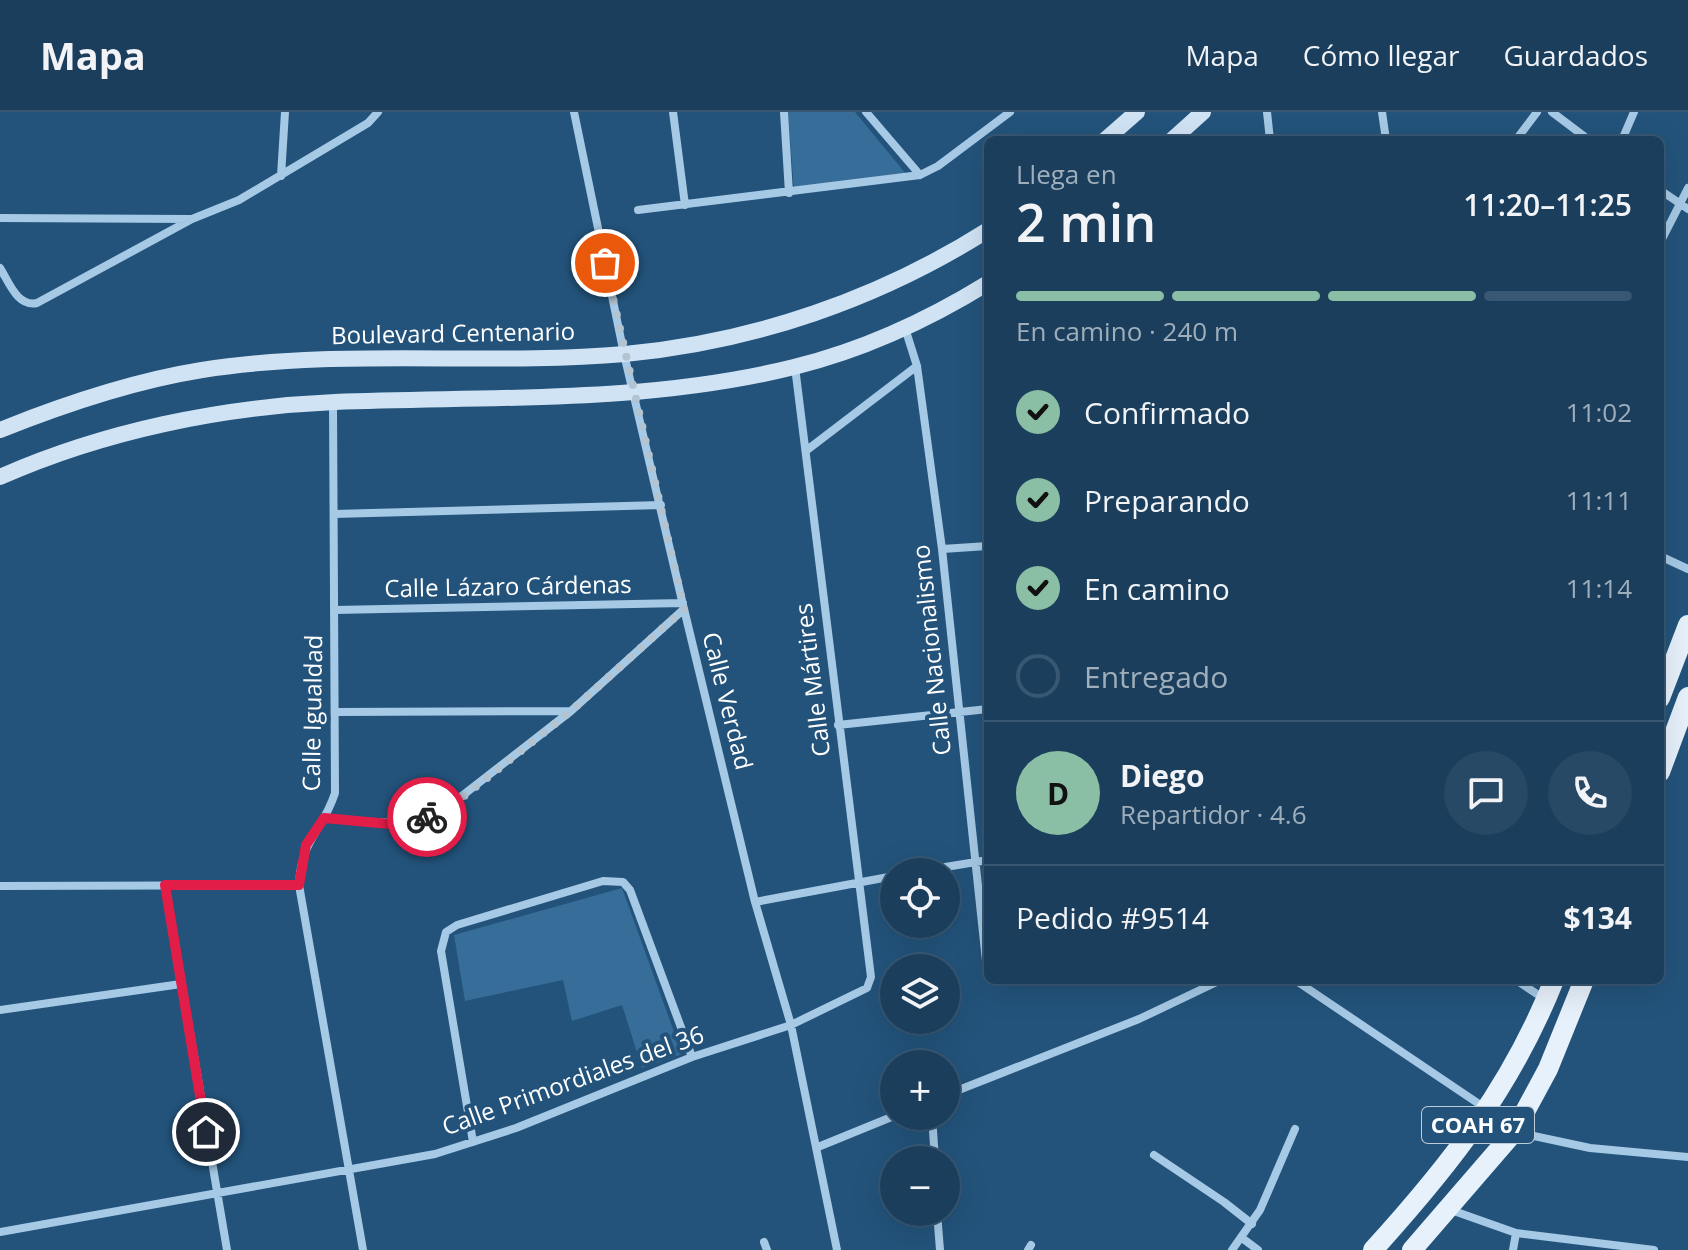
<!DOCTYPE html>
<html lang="es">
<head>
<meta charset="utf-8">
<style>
	:root { --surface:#1a3e5c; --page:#274965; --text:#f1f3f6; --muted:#9faebb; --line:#385772; --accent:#8abfa5 }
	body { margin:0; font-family:"Open Sans",sans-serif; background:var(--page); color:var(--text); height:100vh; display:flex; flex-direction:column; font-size:30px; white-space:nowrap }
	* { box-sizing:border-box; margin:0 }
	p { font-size:26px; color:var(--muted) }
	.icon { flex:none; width:44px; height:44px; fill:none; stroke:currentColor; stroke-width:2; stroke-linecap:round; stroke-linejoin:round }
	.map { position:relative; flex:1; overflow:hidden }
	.drawer { position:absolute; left:984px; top:24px; width:680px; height:848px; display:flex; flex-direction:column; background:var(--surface); border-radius:12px; box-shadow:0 8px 32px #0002,0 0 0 2px var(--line) }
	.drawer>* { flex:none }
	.tools { position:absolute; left:880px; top:746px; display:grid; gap:16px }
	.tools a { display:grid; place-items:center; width:80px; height:80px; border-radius:50%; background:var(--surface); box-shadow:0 8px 32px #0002,0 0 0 2px var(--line); font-size:40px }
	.pin { position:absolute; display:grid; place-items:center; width:68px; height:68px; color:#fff; margin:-34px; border:4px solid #fff; border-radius:50%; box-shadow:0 2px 8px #0007 }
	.courier { position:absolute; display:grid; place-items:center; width:80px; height:80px; margin:-40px; border:6px solid #e11d48; border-radius:50%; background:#fff; color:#222; box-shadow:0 2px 10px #0007 }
	.summary em { font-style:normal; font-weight:600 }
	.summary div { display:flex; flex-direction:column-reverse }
	.summary { display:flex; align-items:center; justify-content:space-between; height:136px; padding:0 32px }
	h1 { font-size:52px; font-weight:600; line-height:60px }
	.bar { display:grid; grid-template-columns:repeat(4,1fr); gap:12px 8px; align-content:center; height:96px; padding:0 32px }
	.bar i { height:10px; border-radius:6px; background:var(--line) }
	.bar .current { background:var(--accent) }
	.bar p { grid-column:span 4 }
	.line { display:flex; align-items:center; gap:20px; padding:0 32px; border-top:2px solid var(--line) }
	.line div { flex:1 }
	.round { display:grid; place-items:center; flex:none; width:84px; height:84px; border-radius:42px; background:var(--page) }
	ol { padding:0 32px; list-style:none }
	li { display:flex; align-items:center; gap:24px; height:88px }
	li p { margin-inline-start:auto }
	li .icon { padding:8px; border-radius:50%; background:var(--accent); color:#111; stroke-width:4 }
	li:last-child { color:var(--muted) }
	li i { width:44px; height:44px; border:4px solid var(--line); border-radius:50% }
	header { display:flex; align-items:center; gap:48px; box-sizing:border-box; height:112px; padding:0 40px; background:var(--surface); border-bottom:2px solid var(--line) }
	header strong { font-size:38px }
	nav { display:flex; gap:44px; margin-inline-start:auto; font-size:28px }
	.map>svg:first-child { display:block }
</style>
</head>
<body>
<header>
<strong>Mapa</strong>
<nav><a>Mapa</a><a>Cómo llegar</a><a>Guardados</a></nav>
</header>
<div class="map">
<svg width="1688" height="1138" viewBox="0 0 1688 1138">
	<rect width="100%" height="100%" fill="#23537b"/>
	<path fill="#376d99" d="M 788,0 L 855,0 L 906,62 L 794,78 Z
		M 622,776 L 682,942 L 642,956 L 622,893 L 572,909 L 563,868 L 465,889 L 454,823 Z"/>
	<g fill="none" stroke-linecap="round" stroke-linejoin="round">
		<path stroke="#a6c9e5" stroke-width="8" d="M 574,0 L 624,242 L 684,497 L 755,790 L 791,913 L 837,1138
			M 673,0 L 685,93
			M 784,0 L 789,81
			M 866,0 L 920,63
			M 1267,0 L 1270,28
			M 1382,0 L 1386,28
			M 1552,0 L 1589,28
			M 1516,28 L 1537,0
			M 1622,28 L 1634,0
			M 281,64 L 285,0
			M 1660,78 L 1688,97
			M 638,98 L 920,63 L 938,54 L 1010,0
			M 0,106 L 191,107
			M 1660,131 L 1688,76
			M 0,156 C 9,170 17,195 37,191 L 192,107 L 239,88 L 368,11 L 378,0
			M 905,216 L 917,254 L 942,437 L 987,858
			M 333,290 L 335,681 C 323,719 301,727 299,773 L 363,1138
			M 807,338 L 917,254
			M 334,402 L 661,393
			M 942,437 L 988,434
			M 1660,444 L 1688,457
			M 334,498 L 683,491
			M 335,600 L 570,599
			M 838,613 L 988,597
			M 324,706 C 364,709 401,716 440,701 L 571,599 L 684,497
			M 915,760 L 988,748
			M 165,773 L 227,1138
			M 0,774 L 299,773
			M 755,790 L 894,764
			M 1295,868 L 1485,996
			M 1516,868 L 1546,888
			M 0,898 L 181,872
			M 946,983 L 1139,907 L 1221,868
			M 932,1004 L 935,1048
			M 1515,1020 L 1590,1036 L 1688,1045
			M 473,1030 L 441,839 L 446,820 L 457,813 L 603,769 L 623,770 L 630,778 L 692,945
			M 818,1035 L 894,1004
			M 1154,1043 L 1224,1090 L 1252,1112
			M 1451,1098 L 1516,1121 L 1654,1138
			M 937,1100 L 940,1138
			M 0,1120 L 435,1042 L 516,1016 L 692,945 L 791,913 L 867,876 L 871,865 L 795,255
			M 1242,1126 L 1258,1138
			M 764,1130 L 767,1138
			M 1028,1138 L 1031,1133
			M 1232,1138 L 1260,1098 L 1295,1017
			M 1513,1138 L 1516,1121"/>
		<path stroke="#d0e3f4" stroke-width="16" d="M 1105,28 L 1137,0
			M 1172,28 L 1203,0
			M 0,318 C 65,292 133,269 202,258 C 342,236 485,254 625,242 C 754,230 879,187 988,118
			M 0,365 C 104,319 221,295 335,290 C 488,284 645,292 794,255 C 863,238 928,208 988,171"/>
		<path stroke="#e7f1fc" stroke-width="20" d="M 1660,586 L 1688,513
			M 1660,660 L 1688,585
			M 1373,1138 C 1450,1053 1511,976 1554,868
			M 1412,1138 L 1514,1020 L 1548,957 L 1584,868"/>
	</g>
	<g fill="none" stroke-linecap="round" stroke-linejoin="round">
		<path stroke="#b2c3d1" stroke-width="8" stroke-dasharray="0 14.4" d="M 427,705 L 458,689 L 571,599 L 684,497 L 605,151"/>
		<path stroke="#e11d48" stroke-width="10" d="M 206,1020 L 165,773 L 299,773 L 306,733 L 324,706 L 390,712 L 427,705"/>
	</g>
	<g text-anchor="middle" stroke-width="8" stroke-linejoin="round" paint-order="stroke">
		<rect fill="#23537b" stroke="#bdcbd7" stroke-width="2" x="1422" y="995" width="112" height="36" rx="6"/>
		<g font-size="22" font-weight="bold" fill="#fff">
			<text x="1478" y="1021">COAH 67</text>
		</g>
		<g font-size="24" fill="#fff" stroke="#23537b">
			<text transform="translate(453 222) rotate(-1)" y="8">Boulevard Centenario</text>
			<text transform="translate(508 475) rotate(-1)" y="8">Calle Lázaro Cárdenas</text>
			<text transform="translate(932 538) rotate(-96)" y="8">Calle Nacionalismo</text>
			<text transform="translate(813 568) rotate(-97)" y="8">Calle Mártires</text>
			<text transform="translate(727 589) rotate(76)" y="8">Calle Verdad</text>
			<text transform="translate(313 601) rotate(-89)" y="8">Calle Igualdad</text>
			<text transform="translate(573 969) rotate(-20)" y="8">Calle Primordiales del 36</text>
		</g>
	</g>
</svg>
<div class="tools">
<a><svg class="icon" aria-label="locate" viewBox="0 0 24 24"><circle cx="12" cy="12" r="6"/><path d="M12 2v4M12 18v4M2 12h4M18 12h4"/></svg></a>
<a><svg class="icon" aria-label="layers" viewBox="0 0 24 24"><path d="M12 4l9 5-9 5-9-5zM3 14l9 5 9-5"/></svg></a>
<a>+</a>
<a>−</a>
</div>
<div class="pin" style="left:605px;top:151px;background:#ea580c"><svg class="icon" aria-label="bag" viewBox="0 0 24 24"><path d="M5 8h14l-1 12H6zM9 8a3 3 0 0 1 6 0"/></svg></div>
<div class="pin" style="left:206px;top:1020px;background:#1f2937"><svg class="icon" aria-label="home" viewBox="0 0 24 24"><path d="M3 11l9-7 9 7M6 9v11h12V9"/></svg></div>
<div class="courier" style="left:427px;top:705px"><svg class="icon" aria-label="bike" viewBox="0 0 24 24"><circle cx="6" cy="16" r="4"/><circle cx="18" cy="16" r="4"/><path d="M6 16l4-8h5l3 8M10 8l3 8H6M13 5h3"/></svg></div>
<section class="drawer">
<div class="summary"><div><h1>2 min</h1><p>Llega en</p></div><em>11:20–11:25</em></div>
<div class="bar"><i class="current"></i><i class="current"></i><i class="current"></i><i></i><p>En camino · 240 m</p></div>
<ol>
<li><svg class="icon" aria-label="check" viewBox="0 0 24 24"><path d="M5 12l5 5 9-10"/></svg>Confirmado<p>11:02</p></li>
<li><svg class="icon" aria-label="check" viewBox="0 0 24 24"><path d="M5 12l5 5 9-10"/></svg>Preparando<p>11:11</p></li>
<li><svg class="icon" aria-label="check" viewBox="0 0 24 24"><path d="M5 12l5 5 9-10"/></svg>En camino<p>11:14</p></li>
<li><i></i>Entregado</li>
</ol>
<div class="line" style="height:144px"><b class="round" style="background:var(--accent);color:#111">D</b><div><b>Diego</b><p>Repartidor · 4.6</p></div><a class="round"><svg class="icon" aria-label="chat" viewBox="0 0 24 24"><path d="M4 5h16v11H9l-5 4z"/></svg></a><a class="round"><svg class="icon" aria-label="phone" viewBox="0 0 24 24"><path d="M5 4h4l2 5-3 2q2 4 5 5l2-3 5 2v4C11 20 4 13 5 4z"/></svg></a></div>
<div class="line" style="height:104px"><div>Pedido #9514</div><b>$134</b></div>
</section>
</div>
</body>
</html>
